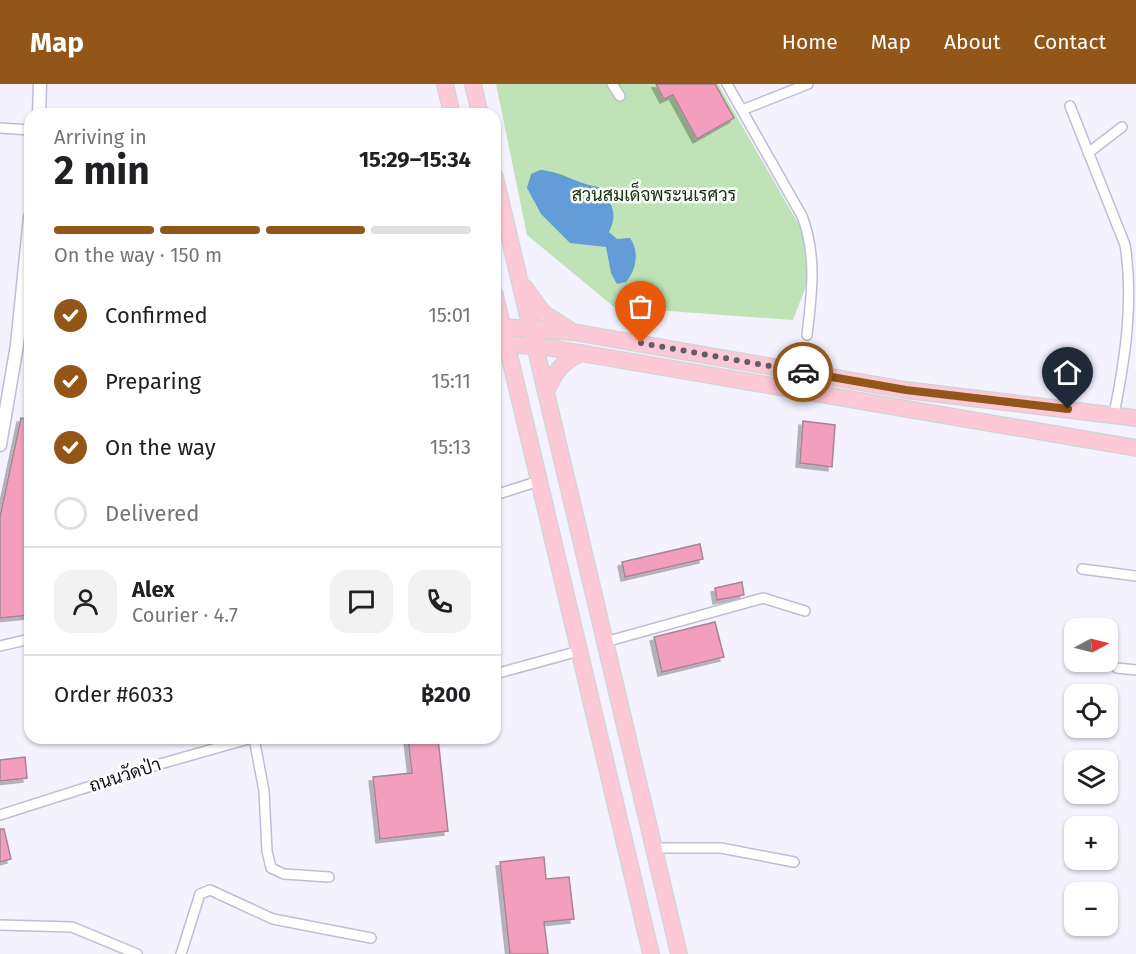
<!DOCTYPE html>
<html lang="en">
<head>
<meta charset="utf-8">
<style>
	:root { --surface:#fff; --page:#f2f2f2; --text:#202124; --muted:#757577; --line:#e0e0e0; --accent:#935619 }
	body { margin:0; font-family:"Fira Sans",Sarabun,sans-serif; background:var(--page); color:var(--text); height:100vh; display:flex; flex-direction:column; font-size:22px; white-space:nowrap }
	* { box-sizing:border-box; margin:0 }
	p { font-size:20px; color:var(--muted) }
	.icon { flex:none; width:33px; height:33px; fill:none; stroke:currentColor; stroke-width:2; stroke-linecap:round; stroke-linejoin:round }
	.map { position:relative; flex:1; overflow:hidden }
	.panel { position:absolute; left:24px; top:24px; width:477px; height:636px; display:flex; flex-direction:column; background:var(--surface); border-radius:18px; box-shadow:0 2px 4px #0004 }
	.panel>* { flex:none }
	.needle { width:39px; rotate:83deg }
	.fabs { position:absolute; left:1064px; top:534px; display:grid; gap:12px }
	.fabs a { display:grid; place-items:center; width:54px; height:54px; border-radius:12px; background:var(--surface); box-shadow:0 2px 4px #0004; font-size:30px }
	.pin { position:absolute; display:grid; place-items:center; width:51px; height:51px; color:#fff; margin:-62px -26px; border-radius:50% 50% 50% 0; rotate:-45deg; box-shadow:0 0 6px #0007 }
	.pin .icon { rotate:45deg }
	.courier { position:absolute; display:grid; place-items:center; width:60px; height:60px; margin:-30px; border:4px solid #935619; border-radius:50%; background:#fff; color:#222; box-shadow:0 2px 8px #0007 }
	.head em { font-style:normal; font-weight:700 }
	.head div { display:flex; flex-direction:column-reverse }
	.head { display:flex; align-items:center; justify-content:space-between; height:102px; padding:0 30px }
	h1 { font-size:39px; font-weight:700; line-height:45px }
	.bar { display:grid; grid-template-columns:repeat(4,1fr); gap:9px 6px; align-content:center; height:72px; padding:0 30px }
	.bar i { height:8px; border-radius:4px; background:var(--line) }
	.bar .current { background:var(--accent) }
	.bar p { grid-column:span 4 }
	.line { display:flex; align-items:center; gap:15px; padding:0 30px; border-top:2px solid var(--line) }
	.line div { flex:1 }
	.round { display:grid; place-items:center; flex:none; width:63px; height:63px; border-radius:18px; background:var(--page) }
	ol { padding:0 30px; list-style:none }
	li { display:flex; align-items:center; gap:18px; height:66px }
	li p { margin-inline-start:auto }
	li .icon { padding:6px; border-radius:50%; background:var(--accent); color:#fff; stroke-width:4 }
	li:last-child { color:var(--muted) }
	li i { width:33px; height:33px; border:3px solid var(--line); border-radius:50% }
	header { display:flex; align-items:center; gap:36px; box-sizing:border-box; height:84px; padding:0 30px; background:var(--accent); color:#fff }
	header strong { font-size:28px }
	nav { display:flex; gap:33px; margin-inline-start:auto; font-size:21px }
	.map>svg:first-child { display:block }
</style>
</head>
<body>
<header>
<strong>Map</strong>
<nav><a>Home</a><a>Map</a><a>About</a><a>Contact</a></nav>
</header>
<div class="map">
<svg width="1136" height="870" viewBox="0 0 1136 870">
	<defs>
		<filter id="shadow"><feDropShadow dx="-4" dy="4" stdDeviation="0" flood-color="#0004"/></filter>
	</defs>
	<rect width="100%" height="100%" fill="#f4f2fe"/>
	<path fill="#bfe3b7" d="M 496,0 L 718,0 L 806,153 L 806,202 L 793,236 L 614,223 L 527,151 Z"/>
	<path fill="#639cd7" d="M 540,86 C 561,87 577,100 599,103 C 611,119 619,128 609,148 L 617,155 L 630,154 C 640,168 636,186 626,198 L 617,200 L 611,189 L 606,163 L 570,159 L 541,130 L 527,104 L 531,90 Z"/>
	<path fill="#f29ebc" stroke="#a68690" stroke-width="1.5" filter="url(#shadow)" d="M 656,0 L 715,0 L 734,34 L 697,55 L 673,11 L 664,15 Z
		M 21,334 L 30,336 L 30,531 L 0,534 L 0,433 Z
		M 803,337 L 835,341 L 832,383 L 800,379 Z
		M 700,460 L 703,475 L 625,493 L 622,478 Z
		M 742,498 L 744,511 L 717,516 L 715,504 Z
		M 715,538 L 724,573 L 662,588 L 654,553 Z
		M 408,654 L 438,654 L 448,747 L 380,755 L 373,693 L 412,689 Z
		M 25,673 L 27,694 L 0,697 L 0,676 Z
		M 0,745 L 4,745 L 11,775 L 0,778 Z
		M 544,773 L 546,795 L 569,793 L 574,835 L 544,838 L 548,870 L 510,870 L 500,778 Z"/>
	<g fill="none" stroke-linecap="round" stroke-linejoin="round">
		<g stroke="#c0bbd9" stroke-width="12">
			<path id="minor" d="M 612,0 L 620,12
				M 727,0 L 802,132 C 817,171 812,210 807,251
				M 1070,22 L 1125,161 C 1134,216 1125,276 1114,330
				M 742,26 L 808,0
				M 0,44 L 30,46
				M 1088,69 L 1122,43
				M 495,411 L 539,397
				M 1082,485 L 1136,492
				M 605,558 L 763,514 L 805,527
				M 0,562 L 30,555
				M 1117,584 L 1136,586
				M 495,590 L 579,567
				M 254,654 L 264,707 L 267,767 L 271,784 L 284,790 L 329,793
				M 0,731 L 160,680 L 252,654
				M 653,764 L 721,764 L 794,778
				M 0,841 L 72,843 L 137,870
				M 181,870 L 200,810 L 210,806 L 273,835 L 371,854"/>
		</g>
		<g stroke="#c0bbd9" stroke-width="15">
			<path id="tertiary" d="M 39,30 L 40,0
				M 0,361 L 17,261 L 30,133"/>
		</g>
		<g stroke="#d4d4d6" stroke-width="18">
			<path id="primary" d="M 445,0 L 452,30
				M 473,0 L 480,30
				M 495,93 L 679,870
				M 525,204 L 543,229 L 570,246
				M 495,211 L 651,870
				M 503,243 L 573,248 L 906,306 L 1136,334
				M 506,260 L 545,263 L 1136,364
				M 546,308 C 554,289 562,277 582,269"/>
		</g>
		<use href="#minor" stroke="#fff" stroke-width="9"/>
		<use href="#tertiary" stroke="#fff" stroke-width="12"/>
		<use href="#primary" stroke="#fdc9d7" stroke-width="15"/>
	</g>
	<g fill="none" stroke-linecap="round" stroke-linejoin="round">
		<path stroke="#605e69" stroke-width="6" stroke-dasharray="0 10.8" d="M 641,259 L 803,288"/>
		<path stroke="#935619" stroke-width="8" d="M 803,288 L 906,306 L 1068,325"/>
	</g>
	<g text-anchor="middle" stroke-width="5" stroke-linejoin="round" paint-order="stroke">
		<g font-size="18" fill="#113509" stroke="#fff">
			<text x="654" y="117">สวนสมเด็จพระนเรศวร</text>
		</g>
		<g font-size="18" fill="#110f19" stroke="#fff">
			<text transform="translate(125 691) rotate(-18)" y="6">ถนนวัดป่า</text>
		</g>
	</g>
</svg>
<div class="fabs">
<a><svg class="needle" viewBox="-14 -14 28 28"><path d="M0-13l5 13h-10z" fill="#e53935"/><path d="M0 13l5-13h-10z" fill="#757577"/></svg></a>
<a><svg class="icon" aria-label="locate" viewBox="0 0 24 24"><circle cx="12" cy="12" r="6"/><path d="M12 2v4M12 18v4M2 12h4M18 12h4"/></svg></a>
<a><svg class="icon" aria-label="layers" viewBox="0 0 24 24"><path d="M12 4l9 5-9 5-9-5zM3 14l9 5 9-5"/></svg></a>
<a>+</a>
<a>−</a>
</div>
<div class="pin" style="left:641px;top:259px;background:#ea580c"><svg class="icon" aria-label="bag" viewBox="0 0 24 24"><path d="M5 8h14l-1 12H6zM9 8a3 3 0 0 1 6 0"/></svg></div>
<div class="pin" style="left:1068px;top:325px;background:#1f2937"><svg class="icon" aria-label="home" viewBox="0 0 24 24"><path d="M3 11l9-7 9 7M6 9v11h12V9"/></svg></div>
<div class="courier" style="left:803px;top:288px"><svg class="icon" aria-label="car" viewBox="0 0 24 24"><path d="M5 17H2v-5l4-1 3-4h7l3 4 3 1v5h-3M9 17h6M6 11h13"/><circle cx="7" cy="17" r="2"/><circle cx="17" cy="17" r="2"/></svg></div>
<section class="panel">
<div class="head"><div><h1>2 min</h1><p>Arriving in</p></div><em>15:29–15:34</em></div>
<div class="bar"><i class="current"></i><i class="current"></i><i class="current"></i><i></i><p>On the way · 150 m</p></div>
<ol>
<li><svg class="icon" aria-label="check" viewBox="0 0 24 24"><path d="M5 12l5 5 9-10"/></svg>Confirmed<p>15:01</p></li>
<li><svg class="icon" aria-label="check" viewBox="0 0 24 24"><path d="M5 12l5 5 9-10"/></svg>Preparing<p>15:11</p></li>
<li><svg class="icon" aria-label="check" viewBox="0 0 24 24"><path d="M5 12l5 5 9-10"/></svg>On the way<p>15:13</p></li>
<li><i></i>Delivered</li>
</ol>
<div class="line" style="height:108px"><a class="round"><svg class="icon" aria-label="person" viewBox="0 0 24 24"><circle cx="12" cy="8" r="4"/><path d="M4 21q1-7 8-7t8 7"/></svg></a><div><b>Alex</b><p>Courier · 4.7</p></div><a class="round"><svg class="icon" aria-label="chat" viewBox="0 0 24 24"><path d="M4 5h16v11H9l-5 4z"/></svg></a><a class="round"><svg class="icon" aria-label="phone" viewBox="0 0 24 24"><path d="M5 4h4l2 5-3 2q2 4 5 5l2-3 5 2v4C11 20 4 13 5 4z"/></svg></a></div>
<div class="line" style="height:78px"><div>Order #6033</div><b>฿200</b></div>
</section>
</div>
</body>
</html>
